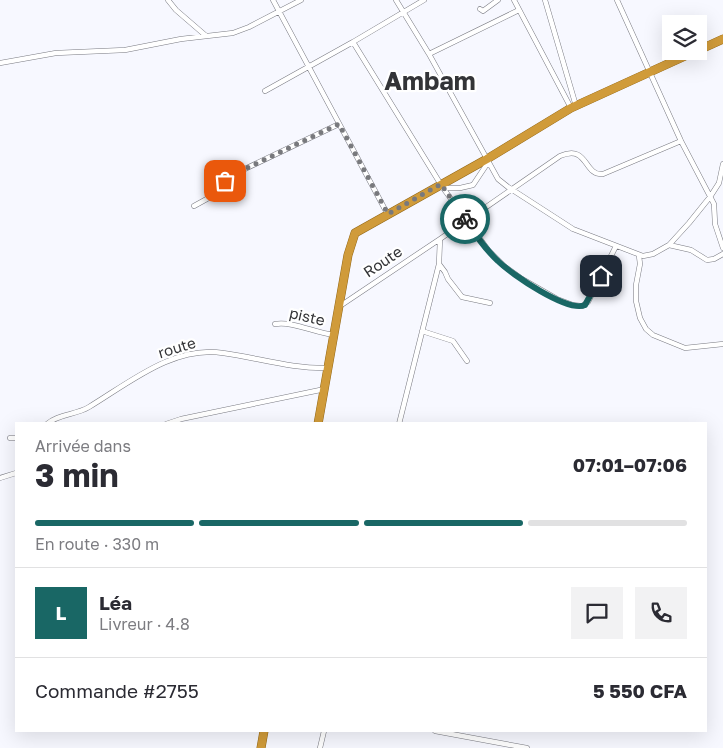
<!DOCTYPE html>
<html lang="fr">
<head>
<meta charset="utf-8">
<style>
	:root { --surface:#fff; --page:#f2f2f3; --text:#2b2b33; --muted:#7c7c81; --line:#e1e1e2; --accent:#196765 }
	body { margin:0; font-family:"Golos Text",sans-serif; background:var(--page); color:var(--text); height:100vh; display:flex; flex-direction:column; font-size:19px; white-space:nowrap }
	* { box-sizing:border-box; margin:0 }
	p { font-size:16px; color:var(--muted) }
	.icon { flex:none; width:28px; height:28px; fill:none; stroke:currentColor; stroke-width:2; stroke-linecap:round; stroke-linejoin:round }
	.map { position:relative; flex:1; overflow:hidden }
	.panel { position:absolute; left:15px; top:422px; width:692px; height:310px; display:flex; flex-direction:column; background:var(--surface); border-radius:0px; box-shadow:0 5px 20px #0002 }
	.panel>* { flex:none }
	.controls { position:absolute; left:662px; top:15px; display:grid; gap:10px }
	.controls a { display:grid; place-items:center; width:45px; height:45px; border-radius:0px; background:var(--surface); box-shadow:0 5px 20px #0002; font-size:25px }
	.pin { position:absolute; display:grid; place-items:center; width:42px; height:42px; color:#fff; margin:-21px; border-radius:10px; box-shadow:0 2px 8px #0006 }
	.courier { position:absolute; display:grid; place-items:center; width:50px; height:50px; margin:-25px; border:4px solid #196765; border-radius:50%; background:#fff; color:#222; box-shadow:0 1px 6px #0007 }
	.overview em { font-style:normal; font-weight:700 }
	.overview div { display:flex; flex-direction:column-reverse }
	.overview { display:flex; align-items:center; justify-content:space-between; height:85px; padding:0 20px }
	h1 { font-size:32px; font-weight:700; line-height:38px }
	.bar { display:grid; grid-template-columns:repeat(4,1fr); gap:8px 5px; align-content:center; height:60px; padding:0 20px }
	.bar i { height:6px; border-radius:4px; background:var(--line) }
	.bar .current { background:var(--accent) }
	.bar p { grid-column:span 4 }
	.line { display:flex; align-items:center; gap:12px; padding:0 20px; border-top:1px solid var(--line) }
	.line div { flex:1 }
	.round { display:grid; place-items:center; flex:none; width:52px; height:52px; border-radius:0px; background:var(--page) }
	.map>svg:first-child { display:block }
</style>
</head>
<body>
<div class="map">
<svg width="723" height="748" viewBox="0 0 723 748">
	<rect width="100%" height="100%" fill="#f7f8ff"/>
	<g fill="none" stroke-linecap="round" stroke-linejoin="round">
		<g stroke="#797a82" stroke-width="5.5">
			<path id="minor" d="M 168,0 L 176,10 L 205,35
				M 273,0 L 388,215
				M 396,0 L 429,54 L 498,179 L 508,187 L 573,229 L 643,256 L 653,254 L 669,245 L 689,223 L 710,197 L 719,183 L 723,164
				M 514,0 L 571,108
				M 545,0 L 576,106
				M 617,0 L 681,141 L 714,204 L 715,224 L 723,248
				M 480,9 L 483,11 L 498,0
				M 353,42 L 443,188 L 489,251 L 504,266 L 522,279 L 557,299 L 573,305 L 582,306 L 588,302 L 616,246
				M 429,54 L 519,10
				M 0,63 L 56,53 L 125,50 L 181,39 L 233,33 L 249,27 L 301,0
				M 265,91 L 353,42 L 424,0
				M 443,188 L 460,188 L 473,185 L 489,161
				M 194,206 L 214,195 L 228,177 L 339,124
				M 669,245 L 691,250 L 707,260 L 714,259 L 723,254
				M 639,256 L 640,264 L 636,285 L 636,301 L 640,318 L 646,329 L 653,335 L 685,348 L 723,344
				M 439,264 L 445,272 L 448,279 L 462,297 L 490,303
				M 340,306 L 440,239
				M 275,324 C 293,321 315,333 334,335
				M 422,331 L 453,341 L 467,361
				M 47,424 C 58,414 76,415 89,407 C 129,383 174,345 223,353 C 259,358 292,369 328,368
				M 166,424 L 181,419 L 325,389
				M 399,424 L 439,264 L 440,239 L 560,156 C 589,144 583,176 603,174 L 681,141
				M 10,438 L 16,438
				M 0,478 L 16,473
				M 435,731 L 527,748
				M 320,748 L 324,731"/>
		</g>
		<g stroke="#926718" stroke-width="9">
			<path id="trunk" d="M 699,50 L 723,39
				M 318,424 L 348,255 L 355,233 L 487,159 L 571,108 L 696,51
				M 261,748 L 264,731"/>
		</g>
		<use href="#minor" stroke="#fff" stroke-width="4.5"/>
		<use href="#trunk" stroke="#d09b3a" stroke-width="8"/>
	</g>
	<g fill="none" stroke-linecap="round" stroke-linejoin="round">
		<path stroke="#78797d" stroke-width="5" stroke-dasharray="0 9" d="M 225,181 L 228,177 L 339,124 L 388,214 L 441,184 L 465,219"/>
		<path stroke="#196765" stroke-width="6" d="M 465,219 C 475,234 485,249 498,261 C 511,274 568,313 585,305 L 601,276"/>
	</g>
	<g text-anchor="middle" stroke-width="4.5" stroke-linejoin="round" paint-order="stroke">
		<g font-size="15" fill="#333437" stroke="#fff">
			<text transform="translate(383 262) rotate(-34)" y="5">Route</text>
			<text transform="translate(307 317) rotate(13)" y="5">piste</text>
			<text transform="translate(177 348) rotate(-17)" y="5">route</text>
		</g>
		<g font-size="25" font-weight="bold" fill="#333437" stroke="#fff">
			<text x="430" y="90">Ambam</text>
		</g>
	</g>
</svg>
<div class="controls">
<a><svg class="icon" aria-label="layers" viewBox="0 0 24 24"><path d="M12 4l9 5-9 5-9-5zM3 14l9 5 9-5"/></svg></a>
</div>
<div class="pin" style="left:225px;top:181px;background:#ea580c"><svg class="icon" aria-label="bag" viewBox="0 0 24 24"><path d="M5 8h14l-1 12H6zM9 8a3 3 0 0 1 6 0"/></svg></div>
<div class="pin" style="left:601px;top:276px;background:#1f2937"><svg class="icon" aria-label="home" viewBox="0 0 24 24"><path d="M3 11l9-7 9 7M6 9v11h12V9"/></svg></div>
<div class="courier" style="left:465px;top:219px"><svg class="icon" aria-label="bike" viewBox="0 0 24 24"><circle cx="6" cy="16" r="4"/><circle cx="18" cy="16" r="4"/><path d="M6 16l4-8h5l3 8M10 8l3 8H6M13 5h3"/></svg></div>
<section class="panel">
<div class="overview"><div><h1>3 min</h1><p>Arrivée dans</p></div><em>07:01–07:06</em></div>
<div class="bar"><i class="current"></i><i class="current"></i><i class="current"></i><i></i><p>En route · 330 m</p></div>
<div class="line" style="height:90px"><b class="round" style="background:var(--accent);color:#fff">L</b><div><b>Léa</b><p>Livreur · 4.8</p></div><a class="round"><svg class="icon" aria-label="chat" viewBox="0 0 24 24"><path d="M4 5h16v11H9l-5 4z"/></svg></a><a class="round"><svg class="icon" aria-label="phone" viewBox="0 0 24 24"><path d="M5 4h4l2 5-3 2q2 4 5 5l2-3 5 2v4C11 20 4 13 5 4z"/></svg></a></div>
<div class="line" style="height:65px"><div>Commande #2755</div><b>5 550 CFA</b></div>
</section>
</div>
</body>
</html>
